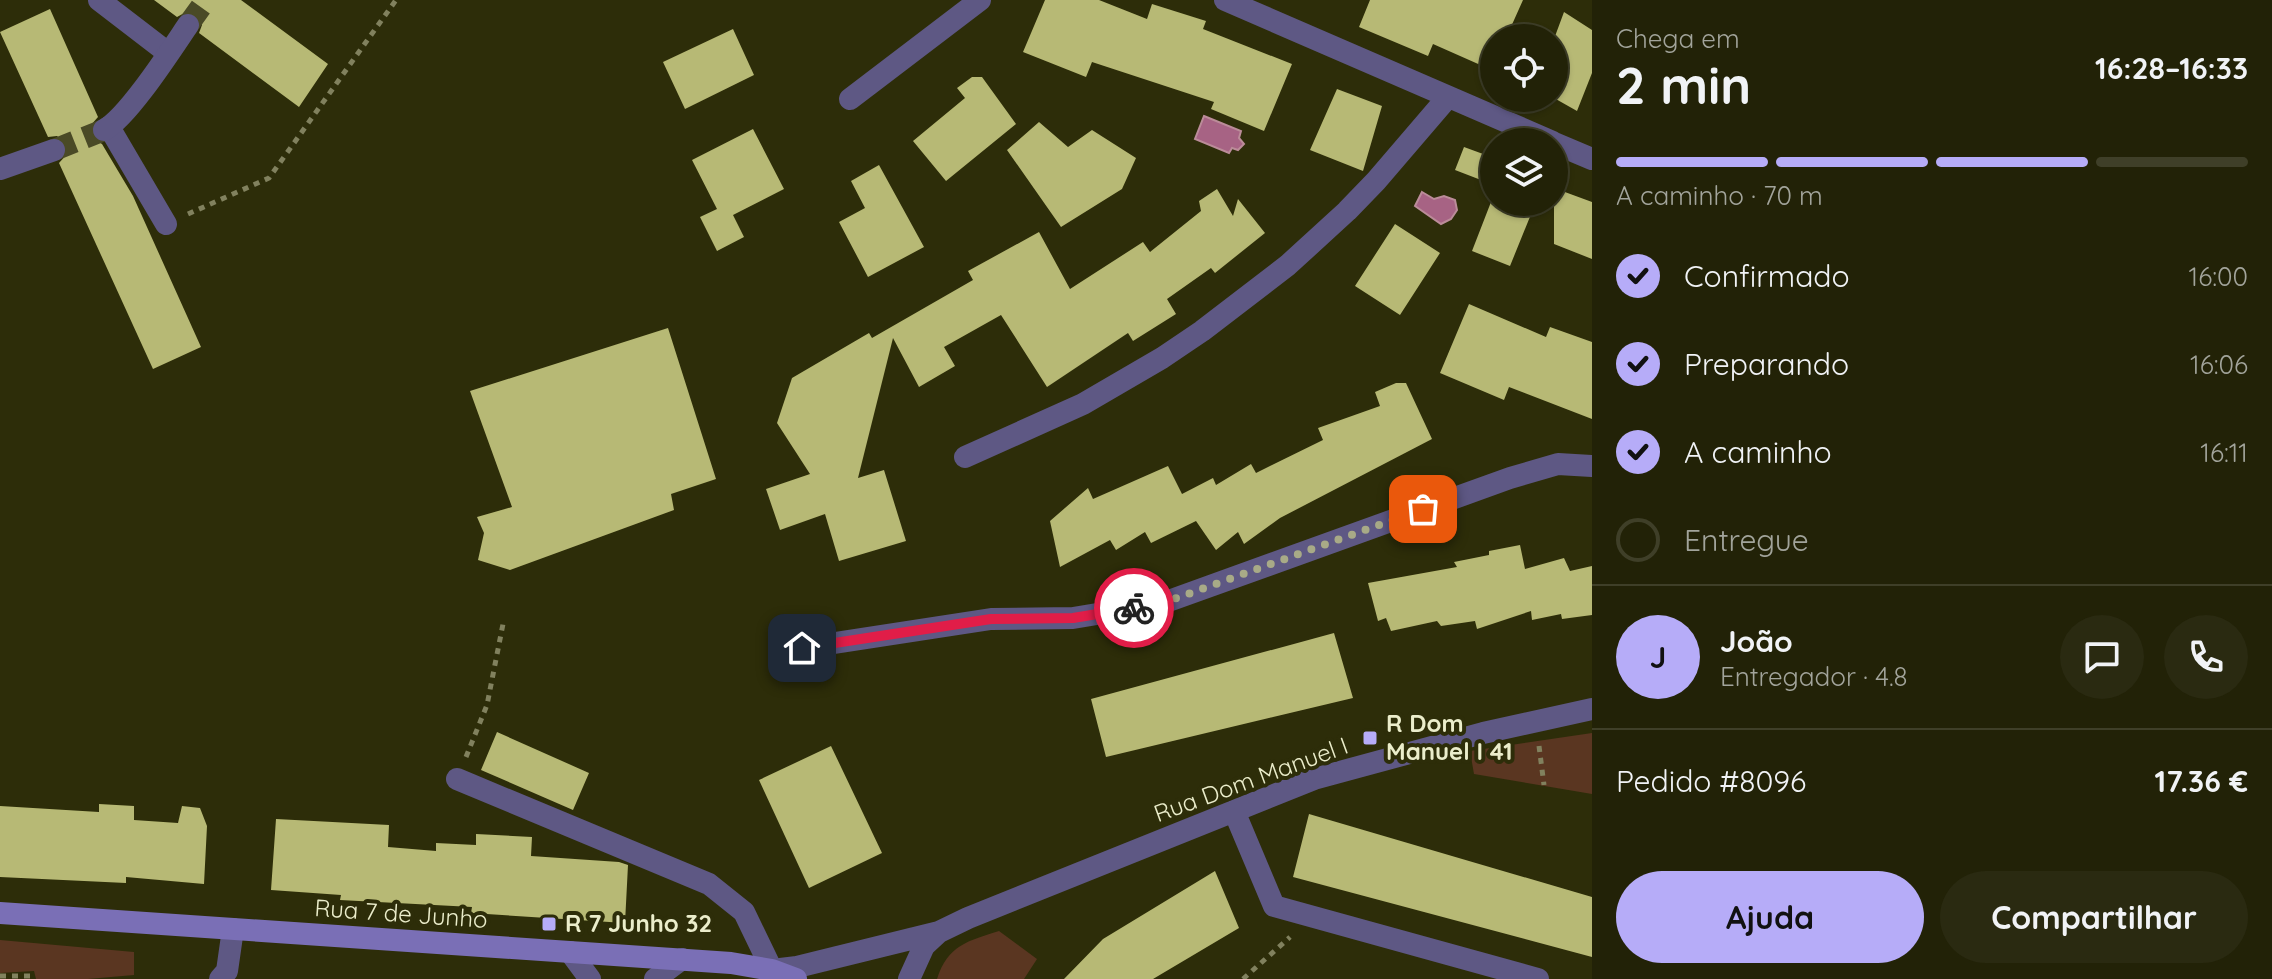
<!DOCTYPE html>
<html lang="pt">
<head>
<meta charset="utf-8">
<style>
	:root { --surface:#222207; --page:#2a2a11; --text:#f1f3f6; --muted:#a2a49b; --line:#3f3f28; --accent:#b6acf8 }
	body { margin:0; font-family:Quicksand,sans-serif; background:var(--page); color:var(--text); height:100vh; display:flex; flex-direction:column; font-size:30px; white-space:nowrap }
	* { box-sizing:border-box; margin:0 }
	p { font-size:26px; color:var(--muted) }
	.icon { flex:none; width:44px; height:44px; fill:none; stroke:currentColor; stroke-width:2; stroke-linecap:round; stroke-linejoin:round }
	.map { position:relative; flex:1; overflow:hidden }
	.details { display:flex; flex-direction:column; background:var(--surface); width:680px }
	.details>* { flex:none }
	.fabs { position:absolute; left:1480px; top:24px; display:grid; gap:16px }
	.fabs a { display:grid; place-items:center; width:88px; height:88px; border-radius:50%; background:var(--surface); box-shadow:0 2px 6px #0004,0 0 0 2px var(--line); font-size:40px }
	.pin { position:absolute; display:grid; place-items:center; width:68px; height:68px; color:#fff; margin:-34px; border-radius:16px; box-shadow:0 4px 12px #0006 }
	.courier { position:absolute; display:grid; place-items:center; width:80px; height:80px; margin:-40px; border:6px solid #e11d48; border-radius:50%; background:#fff; color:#222; box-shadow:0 2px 10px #0007 }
	.overview em { font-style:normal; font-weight:700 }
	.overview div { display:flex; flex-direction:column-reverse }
	.overview { display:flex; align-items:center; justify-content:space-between; height:136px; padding:0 24px }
	h1 { font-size:52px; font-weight:700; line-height:60px }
	.bar { display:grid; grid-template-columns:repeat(4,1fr); gap:12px 8px; align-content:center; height:96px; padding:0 24px }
	.bar i { height:10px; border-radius:6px; background:var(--line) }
	.bar .on { background:var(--accent) }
	.bar p { grid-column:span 4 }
	.line { display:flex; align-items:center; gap:20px; padding:0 24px; border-top:2px solid var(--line) }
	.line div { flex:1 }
	.round { display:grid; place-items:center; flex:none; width:84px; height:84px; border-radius:42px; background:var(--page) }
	ol { padding:0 24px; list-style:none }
	li { display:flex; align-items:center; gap:24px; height:88px }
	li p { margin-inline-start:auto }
	li .icon { padding:8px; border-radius:50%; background:var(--accent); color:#111; stroke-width:4 }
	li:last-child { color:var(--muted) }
	li i { width:44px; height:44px; border:4px solid var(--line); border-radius:50% }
	.action { display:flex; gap:16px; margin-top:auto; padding:16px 24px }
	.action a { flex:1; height:92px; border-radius:48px; background:var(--accent); color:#111; font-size:32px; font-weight:700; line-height:92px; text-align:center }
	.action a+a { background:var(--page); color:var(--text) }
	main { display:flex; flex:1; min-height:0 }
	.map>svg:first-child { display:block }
</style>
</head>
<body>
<main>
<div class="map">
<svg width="1592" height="979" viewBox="0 0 1592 979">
	<rect width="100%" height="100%" fill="#2d2d09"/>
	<path fill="#5a3621" d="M 1592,733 L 1592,794 L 1474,774 L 1470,751 Z
		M 999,931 L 1037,959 L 1024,979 L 937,979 C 948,945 968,941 999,931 Z
		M 0,940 L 134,952 L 134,975 L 88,979 L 36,979 L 34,971 L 0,973 Z"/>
	<path fill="#a76384" stroke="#bb8c99" stroke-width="2" d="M 1204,116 L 1241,131 L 1239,138 L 1244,144 L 1238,150 L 1232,148 L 1229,153 L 1195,139 Z
		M 1422,192 L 1434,199 L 1444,196 L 1455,200 L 1457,210 L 1451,219 L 1441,224 L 1415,206 Z"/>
	<path fill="#b7b975" d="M 154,0 L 241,0 L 328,64 L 299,107 L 199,33 L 202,25 L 196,14 L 188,11 L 177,17 Z
		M 1045,0 L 1099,0 L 1147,19 L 1152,4 L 1206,21 L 1203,29 L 1292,64 L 1264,131 L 1211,109 L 1214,102 L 1092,62 L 1086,77 L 1023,52 Z
		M 1370,0 L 1523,0 L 1506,38 L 1494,38 L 1494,71 L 1433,44 L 1428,56 L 1359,27 Z
		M 50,9 L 98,117 L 91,125 L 92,138 L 102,144 L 133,196 L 201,347 L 153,369 L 59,163 L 68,153 L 67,145 L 57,136 L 48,137 L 0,32 Z
		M 1564,12 L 1592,30 L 1592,73 L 1577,111 L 1554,98 L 1554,39 Z
		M 733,29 L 754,75 L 685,109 L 663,62 Z
		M 972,77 L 982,77 L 1016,124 L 946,181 L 913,141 L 965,98 L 957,88 Z
		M 1337,89 L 1382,106 L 1363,171 L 1310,150 Z
		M 1039,122 L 1068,147 L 1092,130 L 1136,158 L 1122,189 L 1061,227 L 1007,150 Z
		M 753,129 L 784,189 L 733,215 L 744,237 L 717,251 L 700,217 L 717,209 L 692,160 Z
		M 1464,147 L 1494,158 L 1494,185 L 1455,170 Z
		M 879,165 L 924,247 L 868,277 L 839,222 L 865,208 L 851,181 Z
		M 1554,188 L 1592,202 L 1592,259 L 1554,244 Z
		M 1217,189 L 1233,216 L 1238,199 L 1265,233 L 1215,273 L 1211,268 L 1167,299 L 1176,314 L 1133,341 L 1128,333 L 1047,387 L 1001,315 L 944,347 L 955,366 L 919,387 L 893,338 L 858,478 L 884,470 L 906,541 L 839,561 L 825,514 L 780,530 L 766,489 L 810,474 L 777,423 L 792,378 L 869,333 L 872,338 L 973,280 L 968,271 L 1039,232 L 1070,289 L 1143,242 L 1150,252 L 1201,211 L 1199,201 Z
		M 1491,202 L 1536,202 L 1510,266 L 1472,251 Z
		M 1395,224 L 1440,253 L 1400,315 L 1355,286 Z
		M 1469,304 L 1546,337 L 1550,327 L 1592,342 L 1592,419 L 1509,387 L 1504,400 L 1440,373 Z
		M 668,328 L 716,479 L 671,494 L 674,510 L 510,570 L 478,560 L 484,533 L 477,517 L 512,507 L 470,391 Z
		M 1396,383 L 1406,383 L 1432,439 L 1280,518 L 1244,544 L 1238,532 L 1216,550 L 1196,521 L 1151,543 L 1145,532 L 1116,550 L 1110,540 L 1060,567 L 1050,521 L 1088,488 L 1093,499 L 1168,466 L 1182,494 L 1213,478 L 1216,485 L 1251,464 L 1256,473 L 1323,440 L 1318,428 L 1380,406 L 1375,392 Z
		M 1520,545 L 1525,569 L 1564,558 L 1570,571 L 1592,566 L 1592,615 L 1562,619 L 1561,614 L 1532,620 L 1531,611 L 1477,629 L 1475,621 L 1441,626 L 1437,621 L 1391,631 L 1386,618 L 1378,621 L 1368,583 L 1457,567 L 1454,562 L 1489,555 L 1489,551 Z
		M 1334,633 L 1353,698 L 1106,757 L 1091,699 Z
		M 497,732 L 589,773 L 573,810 L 481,770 Z
		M 831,746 L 882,853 L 809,888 L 759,780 Z
		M 99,804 L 134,806 L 134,820 L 178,823 L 182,806 L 200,808 L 207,826 L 204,884 L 126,877 L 126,883 L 0,877 L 0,806 L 99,812 Z
		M 1309,814 L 1592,897 L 1592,957 L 1293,877 Z
		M 276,819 L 389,825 L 388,847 L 436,851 L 436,843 L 476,845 L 476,834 L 532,837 L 531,856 L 619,862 L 628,865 L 625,923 L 471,913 L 472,907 L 340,900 L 341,895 L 271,890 Z
		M 1215,871 L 1239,928 L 1153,979 L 1064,979 L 1103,939 Z"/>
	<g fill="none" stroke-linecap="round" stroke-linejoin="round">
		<path stroke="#4a4a26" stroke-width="22" stroke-dasharray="22 11" stroke-linecap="butt" d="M 188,25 L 206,0
			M 54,150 L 104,130"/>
		<path stroke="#81815e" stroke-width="5" stroke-dasharray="6 6" stroke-linecap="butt" d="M 188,214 L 269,178 L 396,0
			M 1539,746 L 1544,785
			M 466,757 L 487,705 L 503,624
			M 0,976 L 31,976 L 32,979
			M 1243,979 L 1290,937"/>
		<path stroke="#5e5884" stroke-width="22" d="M 99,0 L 168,53
			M 109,127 L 166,224
			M 457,779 L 709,884 L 744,912 L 772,970"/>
		<path stroke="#5e5884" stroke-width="22" d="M 1225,0 L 1553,142
			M 850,99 L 980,0
			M 104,130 C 128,117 171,50 188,25
			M 1554,143 L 1592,159
			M 0,169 L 54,150
			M 965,457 L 1083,404 L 1162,358 L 1202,331 L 1288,265 L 1347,211 L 1376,181 L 1448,97
			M 802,648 L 991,619 L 1073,618 L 1163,603 L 1510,478 L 1558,464 L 1592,466
			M 1234,811 L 1274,906 L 1538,979
			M 570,952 L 590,979
			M 772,970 L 797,967 L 939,932 L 968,918 L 1314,779 L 1483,733 L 1592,709
			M 220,979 L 227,971 L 233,929
			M 655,979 L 682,959
			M 909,979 L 924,946 L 938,933"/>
		<path stroke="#7a6fb6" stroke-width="22" d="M 0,913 L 731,963 L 772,970 L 796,979"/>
	</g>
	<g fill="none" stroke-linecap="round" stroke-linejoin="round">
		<path stroke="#a8aa87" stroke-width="8" stroke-dasharray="0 14.4" d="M 1134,608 L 1163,603 L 1423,509"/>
		<path stroke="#e11d48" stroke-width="10" d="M 802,648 L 991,619 L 1073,618 L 1134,608"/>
	</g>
	<g fill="#b6acf8" stroke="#2d2d09" stroke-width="3">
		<rect x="1362" y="730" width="16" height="16" rx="4"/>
		<rect x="541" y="916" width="16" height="16" rx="4"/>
	</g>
	<g text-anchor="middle" stroke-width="8" stroke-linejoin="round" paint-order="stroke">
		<g font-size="24" font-weight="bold" fill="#ebedcb" stroke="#2d2d09" text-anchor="start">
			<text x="1386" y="732">R Dom<tspan x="1386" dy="28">Manuel I 41</tspan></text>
			<text x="565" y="932">R 7 Junho 32</text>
		</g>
		<g font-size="24" fill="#ebedcb" stroke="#2d2d09">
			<text transform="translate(1251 780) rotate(-20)" y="8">Rua Dom Manuel I</text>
			<text transform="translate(401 914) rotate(4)" y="8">Rua 7 de Junho</text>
		</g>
	</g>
</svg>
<div class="fabs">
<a><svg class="icon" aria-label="locate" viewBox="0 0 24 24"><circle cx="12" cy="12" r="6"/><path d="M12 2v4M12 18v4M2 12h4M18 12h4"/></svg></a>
<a><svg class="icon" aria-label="layers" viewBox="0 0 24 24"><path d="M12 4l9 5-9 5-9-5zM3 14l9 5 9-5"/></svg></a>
</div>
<div class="pin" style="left:1423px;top:509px;background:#ea580c"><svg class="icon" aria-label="bag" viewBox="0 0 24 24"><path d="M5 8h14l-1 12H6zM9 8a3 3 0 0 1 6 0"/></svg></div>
<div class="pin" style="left:802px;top:648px;background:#1f2937"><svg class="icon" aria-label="home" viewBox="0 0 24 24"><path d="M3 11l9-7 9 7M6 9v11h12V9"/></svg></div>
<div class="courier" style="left:1134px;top:608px"><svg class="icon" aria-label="bike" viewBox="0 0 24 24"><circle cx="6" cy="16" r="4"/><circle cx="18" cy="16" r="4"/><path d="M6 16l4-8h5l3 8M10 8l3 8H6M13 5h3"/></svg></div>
</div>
<section class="details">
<div class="overview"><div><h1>2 min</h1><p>Chega em</p></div><em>16:28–16:33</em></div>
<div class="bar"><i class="on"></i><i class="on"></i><i class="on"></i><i></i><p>A caminho · 70 m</p></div>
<ol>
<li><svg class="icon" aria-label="check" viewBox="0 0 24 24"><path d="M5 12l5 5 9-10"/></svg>Confirmado<p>16:00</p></li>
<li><svg class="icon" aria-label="check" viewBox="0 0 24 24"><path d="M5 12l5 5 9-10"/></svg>Preparando<p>16:06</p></li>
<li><svg class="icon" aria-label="check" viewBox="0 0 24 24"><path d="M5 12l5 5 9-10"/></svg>A caminho<p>16:11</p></li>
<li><i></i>Entregue</li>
</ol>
<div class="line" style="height:144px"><b class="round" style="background:var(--accent);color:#111">J</b><div><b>João</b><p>Entregador · 4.8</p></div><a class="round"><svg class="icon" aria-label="chat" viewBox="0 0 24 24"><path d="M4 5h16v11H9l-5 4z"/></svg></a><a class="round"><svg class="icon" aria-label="phone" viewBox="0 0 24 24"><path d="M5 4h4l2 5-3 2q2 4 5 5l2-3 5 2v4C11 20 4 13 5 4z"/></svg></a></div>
<div class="line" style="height:104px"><div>Pedido #8096</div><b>17.36 €</b></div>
<div class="action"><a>Ajuda</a><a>Compartilhar</a></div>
</section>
</main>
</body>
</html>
